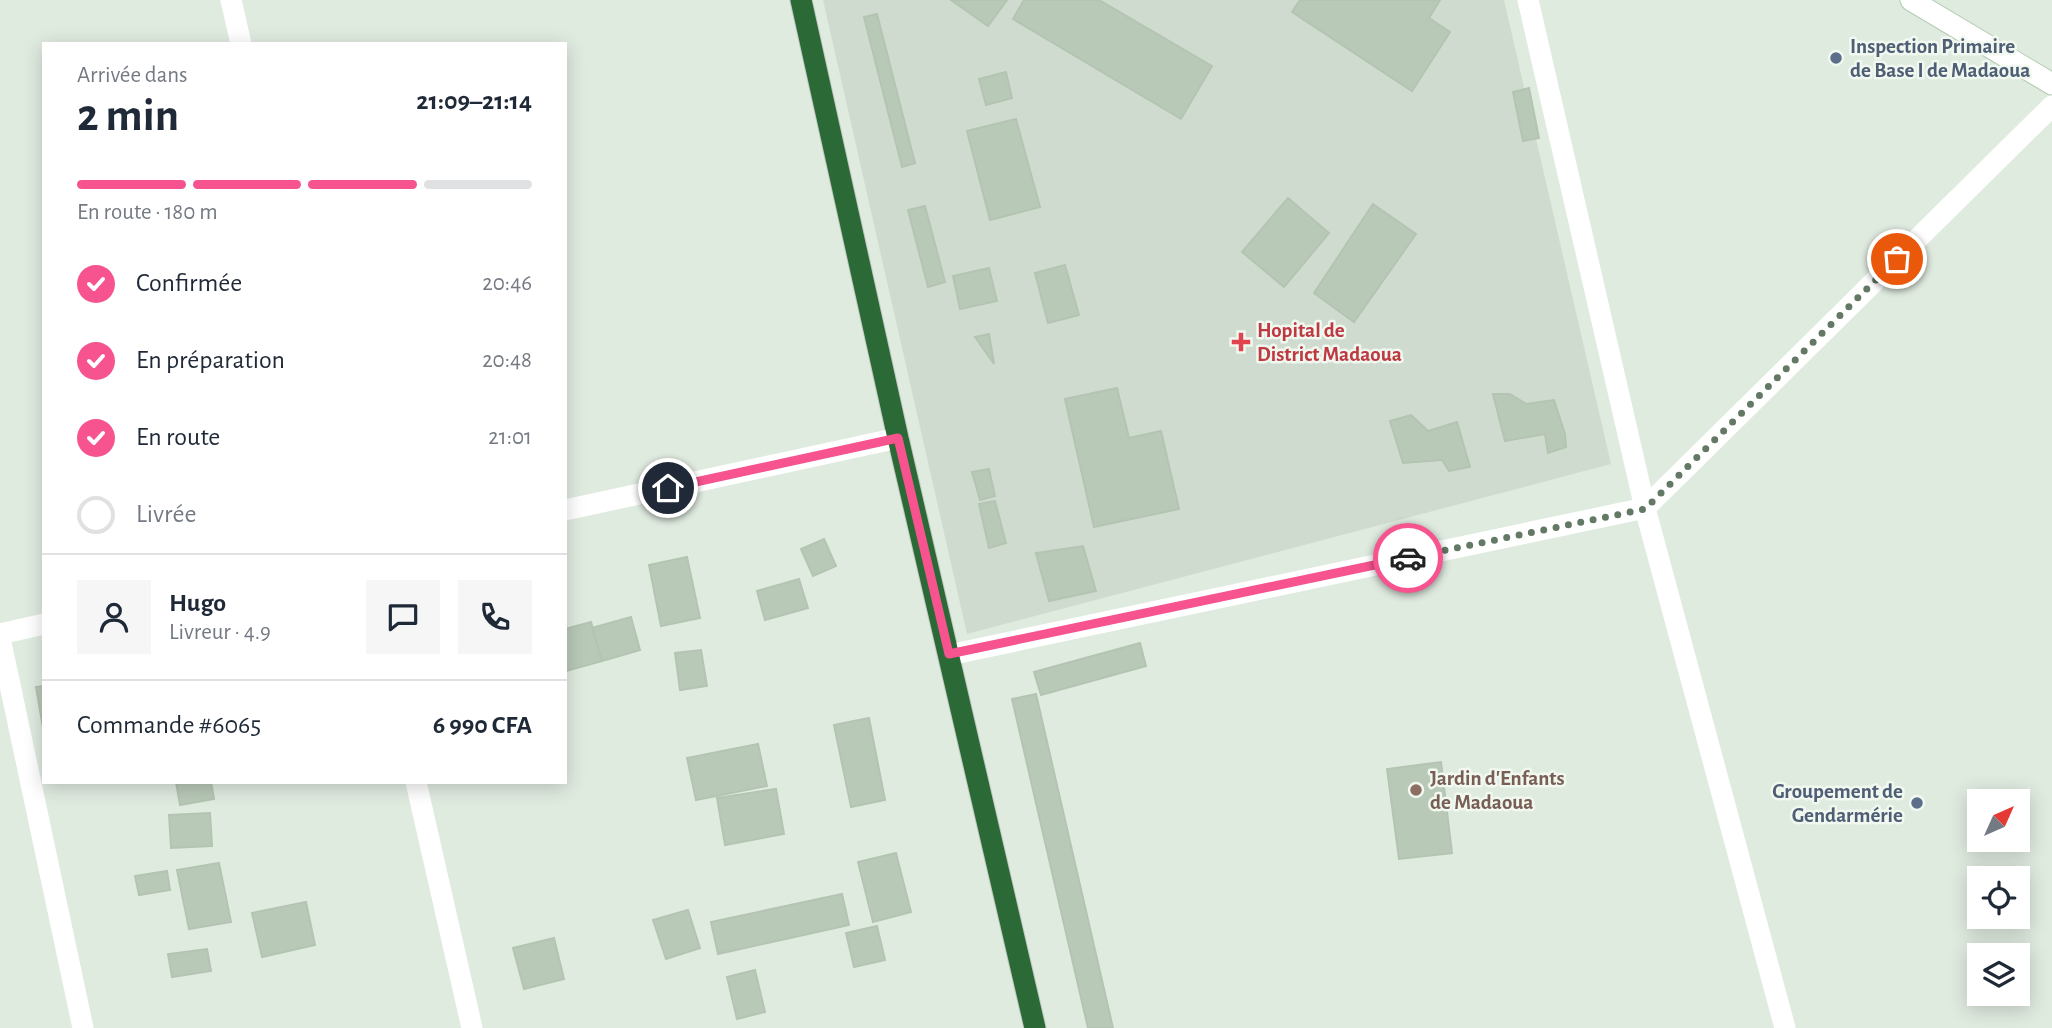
<!DOCTYPE html>
<html lang="fr">
<head>
<meta charset="utf-8">
<style>
	:root { --surface:#fff; --page:#f6f6f7; --text:#1f2937; --muted:#747a83; --line:#e0e1e3; --accent:#f6538f }
	body { margin:0; font-family:"Alegreya Sans",sans-serif; background:var(--page); color:var(--text); height:100vh; display:flex; flex-direction:column; font-size:26px; white-space:nowrap }
	* { box-sizing:border-box; margin:0 }
	p { font-size:23px; color:var(--muted) }
	.icon { flex:none; width:38px; height:38px; fill:none; stroke:currentColor; stroke-width:2; stroke-linecap:round; stroke-linejoin:round }
	.map { position:relative; flex:1; overflow:hidden }
	.side { position:absolute; left:42px; top:42px; width:525px; height:742px; display:flex; flex-direction:column; background:var(--surface); border-radius:0px; box-shadow:0 4px 18px #0003 }
	.side>* { flex:none }
	.needle { width:46px; rotate:45deg }
	.controls { position:absolute; left:1967px; top:789px; display:grid; gap:14px }
	.controls a { display:grid; place-items:center; width:63px; height:63px; border-radius:0px; background:var(--surface); box-shadow:0 4px 18px #0003; font-size:35px }
	.pin { position:absolute; display:grid; place-items:center; width:60px; height:60px; color:#fff; margin:-30px; border:4px solid #fff; border-radius:50%; box-shadow:0 2px 7px #0007 }
	.courier { position:absolute; display:grid; place-items:center; width:70px; height:70px; margin:-35px; border:5px solid #f6538f; border-radius:50%; background:#fff; color:#222; box-shadow:0 2px 9px #0007 }
	.overview em { font-style:normal; font-weight:700 }
	.overview div { display:flex; flex-direction:column-reverse }
	.overview { display:flex; align-items:center; justify-content:space-between; height:119px; padding:0 35px }
	h1 { font-size:46px; font-weight:700; line-height:52px }
	.bar { display:grid; grid-template-columns:repeat(4,1fr); gap:10px 7px; align-content:center; height:84px; padding:0 35px }
	.bar i { height:9px; border-radius:5px; background:var(--line) }
	.bar .on { background:var(--accent) }
	.bar p { grid-column:span 4 }
	.line { display:flex; align-items:center; gap:18px; padding:0 35px; border-top:2px solid var(--line) }
	.line div { flex:1 }
	.round { display:grid; place-items:center; flex:none; width:74px; height:74px; border-radius:0px; background:var(--page) }
	ol { padding:0 35px; list-style:none }
	li { display:flex; align-items:center; gap:21px; height:77px }
	li p { margin-inline-start:auto }
	li .icon { padding:7px; border-radius:50%; background:var(--accent); color:#fff; stroke-width:4 }
	li:last-child { color:var(--muted) }
	li i { width:38px; height:38px; border:4px solid var(--line); border-radius:50% }
	.map>svg:first-child { display:block }
</style>
</head>
<body>
<div class="map">
<svg width="2052" height="1028" viewBox="0 0 2052 1028">
	<rect width="100%" height="100%" fill="#e0ebe0"/>
	<path fill="#cfdbce" d="M 823,0 L 1504,0 L 1611,464 L 967,634 Z"/>
	<path fill="#b9c9b8" stroke="#b3c5b2" stroke-width="2" d="M 951,0 L 1007,0 L 988,26 Z
		M 1024,0 L 1099,0 L 1212,66 L 1181,119 L 1013,19 Z
		M 1300,0 L 1440,0 L 1429,18 L 1450,32 L 1412,91 L 1292,12 Z
		M 877,14 L 915,163 L 902,167 L 864,17 Z
		M 1006,72 L 1012,98 L 986,105 L 979,79 Z
		M 1529,88 L 1539,138 L 1523,141 L 1513,92 Z
		M 1016,119 L 1040,207 L 990,220 L 967,131 Z
		M 1288,198 L 1329,233 L 1284,287 L 1242,252 Z
		M 1373,204 L 1416,234 L 1354,322 L 1314,293 Z
		M 925,206 L 945,282 L 928,287 L 908,210 Z
		M 1065,265 L 1079,315 L 1048,323 L 1035,273 Z
		M 989,268 L 997,301 L 960,309 L 953,276 Z
		M 989,334 L 994,364 L 975,337 Z
		M 1117,388 L 1129,438 L 1161,431 L 1179,509 L 1094,527 L 1065,399 Z
		M 1493,394 L 1510,394 L 1526,404 L 1554,400 L 1565,434 L 1566,447 L 1548,453 L 1545,434 L 1505,441 Z
		M 1411,415 L 1428,431 L 1457,422 L 1470,467 L 1449,471 L 1442,460 L 1403,463 L 1390,421 Z
		M 989,469 L 995,496 L 980,500 L 972,472 Z
		M 995,501 L 1006,543 L 989,548 L 979,504 Z
		M 824,539 L 836,566 L 813,576 L 801,549 Z
		M 1083,546 L 1096,591 L 1049,601 L 1036,553 Z
		M 687,557 L 700,618 L 661,626 L 649,565 Z
		M 799,579 L 808,608 L 765,620 L 757,591 Z
		M 631,617 L 640,650 L 602,661 L 592,628 Z
		M 591,622 L 602,661 L 566,671 L 565,629 Z
		M 1140,643 L 1146,666 L 1041,695 L 1034,672 Z
		M 701,650 L 707,686 L 680,690 L 675,653 Z
		M 44,686 L 44,728 L 43,728 L 36,687 Z
		M 1036,694 L 1113,1028 L 1088,1028 L 1012,699 Z
		M 869,718 L 885,800 L 851,807 L 834,725 Z
		M 758,744 L 767,786 L 696,800 L 687,758 Z
		M 1441,762 L 1452,853 L 1399,859 L 1387,769 Z
		M 176,782 L 211,782 L 214,799 L 180,805 Z
		M 776,789 L 784,834 L 725,845 L 717,798 Z
		M 210,813 L 212,846 L 171,848 L 169,815 Z
		M 896,853 L 911,912 L 873,922 L 858,862 Z
		M 219,863 L 231,922 L 189,929 L 177,870 Z
		M 167,871 L 170,890 L 139,895 L 135,876 Z
		M 842,894 L 849,925 L 718,954 L 711,922 Z
		M 306,902 L 315,945 L 262,957 L 252,913 Z
		M 688,910 L 700,948 L 666,959 L 653,920 Z
		M 877,926 L 885,960 L 854,967 L 846,933 Z
		M 554,938 L 564,979 L 524,989 L 513,948 Z
		M 207,949 L 211,971 L 172,977 L 168,954 Z
		M 755,970 L 765,1012 L 737,1019 L 727,977 Z"/>
	<g fill="none" stroke-linecap="round" stroke-linejoin="round">
		<g stroke="#b3cbb3" stroke-width="23">
			<path id="secondary" d="M 1911,0 L 2052,84"/>
		</g>
		<g stroke="#c1c8c1" stroke-width="23">
			<path id="highway" d="M 801,0 L 898,438 L 1035,1028"/>
		</g>
		<path stroke="#fff" stroke-width="21" d="M 231,0 L 241,44
			M 1528,0 L 1645,508 L 1785,1028
			M 565,510 L 898,438
			M 0,634 L 44,624
			M 0,638 L 83,1028
			M 949,655 L 1645,508 L 2052,106
			M 416,782 L 472,1028"/>
		<use href="#secondary" stroke="#fff" stroke-width="21"/>
		<use href="#highway" stroke="#2b6936" stroke-width="21"/>
	</g>
	<g fill="none" stroke-linecap="round" stroke-linejoin="round">
		<path stroke="#637965" stroke-width="7" stroke-dasharray="0 12.6" d="M 1408,558 L 1645,509 L 1897,259"/>
		<path stroke="#f6538f" stroke-width="9" d="M 668,488 L 898,438 L 949,654 L 1408,558"/>
	</g>
	<g fill="#5c6f8a" stroke="#f1f8f0" stroke-width="2.5">
		<circle cx="1836" cy="58" r="7"/>
		<circle cx="1917" cy="803" r="7"/>
	</g>
	<path fill="#e0444e" stroke="#f1f8f0" stroke-width="2.5" d="M1237.5 331.5h7v7h7v7h-7v7h-7v-7h-7v-7h7z"/>
	<circle fill="#8d6e63" stroke="#f1f8f0" stroke-width="2.5" cx="1416" cy="790" r="7"/>
	<g text-anchor="middle" stroke-width="5" stroke-linejoin="round" paint-order="stroke">
		<g font-size="21" font-weight="bold" fill="#4e5e75" stroke="#f1f8f0" text-anchor="start">
			<text x="1850" y="53">Inspection Primaire<tspan x="1850" dy="24">de Base I de Madaoua</tspan></text>
			<text x="1903" y="798" text-anchor="end">Groupement de<tspan x="1903" dy="24">Gendarmérie</tspan></text>
		</g>
		<g font-size="21" font-weight="bold" fill="#be3a42" stroke="#f1f8f0" text-anchor="start">
			<text x="1257" y="337">Hopital de<tspan x="1257" dy="24">District Madaoua</tspan></text>
		</g>
		<g font-size="21" font-weight="bold" fill="#785e54" stroke="#f1f8f0" text-anchor="start">
			<text x="1430" y="785">Jardin d'Enfants<tspan x="1430" dy="24">de Madaoua</tspan></text>
		</g>
	</g>
</svg>
<div class="controls">
<a><svg class="needle" viewBox="-14 -14 28 28"><path d="M0-13l5 13h-10z" fill="#e53935"/><path d="M0 13l5-13h-10z" fill="#747a83"/></svg></a>
<a><svg class="icon" aria-label="locate" viewBox="0 0 24 24"><circle cx="12" cy="12" r="6"/><path d="M12 2v4M12 18v4M2 12h4M18 12h4"/></svg></a>
<a><svg class="icon" aria-label="layers" viewBox="0 0 24 24"><path d="M12 4l9 5-9 5-9-5zM3 14l9 5 9-5"/></svg></a>
</div>
<div class="pin" style="left:1897px;top:259px;background:#ea580c"><svg class="icon" aria-label="bag" viewBox="0 0 24 24"><path d="M5 8h14l-1 12H6zM9 8a3 3 0 0 1 6 0"/></svg></div>
<div class="pin" style="left:668px;top:488px;background:#1f2937"><svg class="icon" aria-label="home" viewBox="0 0 24 24"><path d="M3 11l9-7 9 7M6 9v11h12V9"/></svg></div>
<div class="courier" style="left:1408px;top:558px"><svg class="icon" aria-label="car" viewBox="0 0 24 24"><path d="M5 17H2v-5l4-1 3-4h7l3 4 3 1v5h-3M9 17h6M6 11h13"/><circle cx="7" cy="17" r="2"/><circle cx="17" cy="17" r="2"/></svg></div>
<section class="side">
<div class="overview"><div><h1>2 min</h1><p>Arrivée dans</p></div><em>21:09–21:14</em></div>
<div class="bar"><i class="on"></i><i class="on"></i><i class="on"></i><i></i><p>En route · 180 m</p></div>
<ol>
<li><svg class="icon" aria-label="check" viewBox="0 0 24 24"><path d="M5 12l5 5 9-10"/></svg>Confirmée<p>20:46</p></li>
<li><svg class="icon" aria-label="check" viewBox="0 0 24 24"><path d="M5 12l5 5 9-10"/></svg>En préparation<p>20:48</p></li>
<li><svg class="icon" aria-label="check" viewBox="0 0 24 24"><path d="M5 12l5 5 9-10"/></svg>En route<p>21:01</p></li>
<li><i></i>Livrée</li>
</ol>
<div class="line" style="height:126px"><a class="round"><svg class="icon" aria-label="person" viewBox="0 0 24 24"><circle cx="12" cy="8" r="4"/><path d="M4 21q1-7 8-7t8 7"/></svg></a><div><b>Hugo</b><p>Livreur · 4.9</p></div><a class="round"><svg class="icon" aria-label="chat" viewBox="0 0 24 24"><path d="M4 5h16v11H9l-5 4z"/></svg></a><a class="round"><svg class="icon" aria-label="phone" viewBox="0 0 24 24"><path d="M5 4h4l2 5-3 2q2 4 5 5l2-3 5 2v4C11 20 4 13 5 4z"/></svg></a></div>
<div class="line" style="height:91px"><div>Commande #6065</div><b>6 990 CFA</b></div>
</section>
</div>
</body>
</html>
